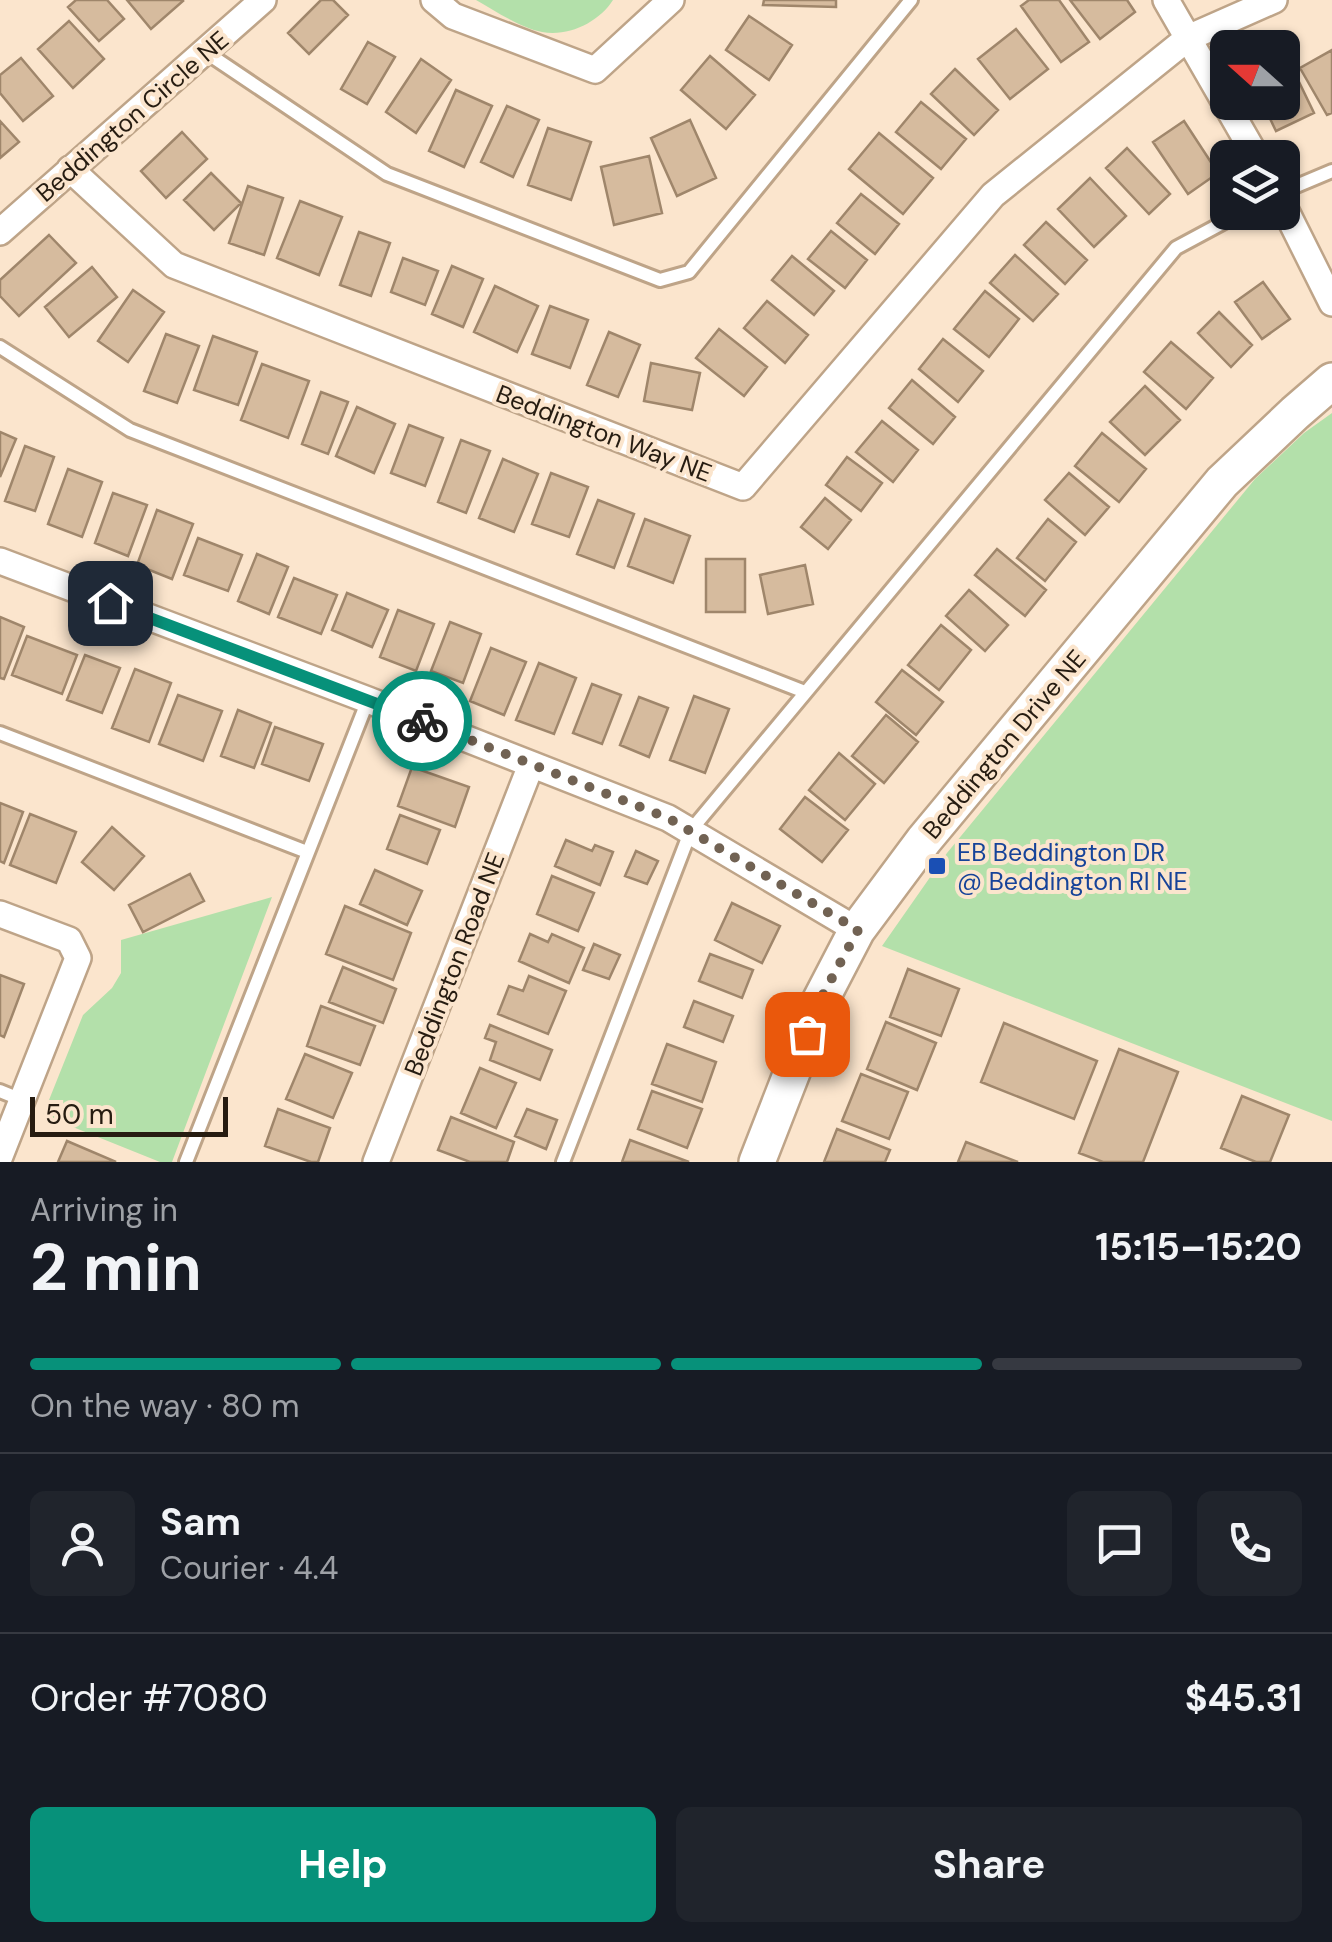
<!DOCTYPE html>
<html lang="en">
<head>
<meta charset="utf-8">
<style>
	:root { --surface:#171b24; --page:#20242c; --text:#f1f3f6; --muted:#9ea1a6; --line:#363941; --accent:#07917a }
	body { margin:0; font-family:"DM Sans",sans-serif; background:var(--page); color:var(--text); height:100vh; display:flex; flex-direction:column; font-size:38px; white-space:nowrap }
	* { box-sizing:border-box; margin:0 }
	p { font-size:32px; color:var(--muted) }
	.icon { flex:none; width:55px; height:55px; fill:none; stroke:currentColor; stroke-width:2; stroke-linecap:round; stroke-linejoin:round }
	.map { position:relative; height:1162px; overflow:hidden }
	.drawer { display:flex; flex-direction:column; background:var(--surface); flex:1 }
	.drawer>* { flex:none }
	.needle { width:65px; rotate:291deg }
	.fabs { position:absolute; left:1210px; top:30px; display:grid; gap:20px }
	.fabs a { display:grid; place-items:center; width:90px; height:90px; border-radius:15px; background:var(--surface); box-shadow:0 2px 8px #0004; font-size:50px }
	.scale { position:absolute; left:30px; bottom:25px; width:198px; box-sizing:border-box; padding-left:10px; border:5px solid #261c11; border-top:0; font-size:28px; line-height:35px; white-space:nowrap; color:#261c11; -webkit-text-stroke:8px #fbe5cd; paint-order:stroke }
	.pin { position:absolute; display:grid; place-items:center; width:85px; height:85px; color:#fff; margin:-42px; border-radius:20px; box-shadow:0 5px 15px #0006 }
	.courier { position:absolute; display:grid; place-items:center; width:100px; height:100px; margin:-50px; border:8px solid #07917a; border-radius:50%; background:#fff; color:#222; box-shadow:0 2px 12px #0007 }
	.head em { font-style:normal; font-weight:700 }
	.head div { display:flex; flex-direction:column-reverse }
	.head { display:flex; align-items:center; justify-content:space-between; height:170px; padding:0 30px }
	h1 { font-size:65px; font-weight:700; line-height:75px }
	.bar { display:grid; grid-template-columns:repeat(4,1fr); gap:15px 10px; align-content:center; height:120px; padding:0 30px }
	.bar i { height:12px; border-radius:8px; background:var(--line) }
	.bar .on { background:var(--accent) }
	.bar p { grid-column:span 4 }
	.line { display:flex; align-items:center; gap:25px; padding:0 30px; border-top:2px solid var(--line) }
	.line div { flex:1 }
	.round { display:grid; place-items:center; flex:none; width:105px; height:105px; border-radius:15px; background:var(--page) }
	.button { display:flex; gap:20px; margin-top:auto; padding:20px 30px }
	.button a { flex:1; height:115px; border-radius:15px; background:var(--accent); color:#fff; font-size:40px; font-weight:700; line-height:115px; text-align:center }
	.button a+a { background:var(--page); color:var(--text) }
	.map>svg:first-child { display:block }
</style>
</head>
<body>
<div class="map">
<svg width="1332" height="1162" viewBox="0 0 1332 1162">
	<rect width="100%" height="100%" fill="#fbe5cd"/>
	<path fill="#b3e0aa" d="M 476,0 L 613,0 C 599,22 569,37 542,32 C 521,28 495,11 476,0 Z
		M 1332,413 L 1332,1121 L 882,946 L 947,853 L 1255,479 L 1304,433 Z
		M 272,897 L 172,1162 L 160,1162 L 43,1115 L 83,1015 L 112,988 L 121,973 L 121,940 Z"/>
	<path fill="#d6bb9e" stroke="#9f866b" stroke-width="2.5" d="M 76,0 L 107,0 L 124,19 L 99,41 L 68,7 Z
		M 127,0 L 182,0 L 183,1 L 151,29 Z
		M 321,0 L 333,0 L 348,15 L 309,54 L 288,33 Z
		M 764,0 L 836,0 L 836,7 L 763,5 Z
		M 1029,0 L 1059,0 L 1089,42 L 1061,62 L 1021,6 Z
		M 1070,0 L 1127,0 L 1135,12 L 1100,39 Z
		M 749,16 L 792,45 L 769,80 L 726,50 Z
		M 69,21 L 104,59 L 73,88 L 38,49 Z
		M 1016,29 L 1048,69 L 1010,99 L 978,59 Z
		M 368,42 L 395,57 L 367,104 L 341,89 Z
		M 1332,50 L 1332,113 L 1327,115 L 1300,68 Z
		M 1286,55 L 1314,113 L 1276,131 L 1262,102 L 1282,102 L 1282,56 Z
		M 710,56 L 755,95 L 726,129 L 681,90 Z
		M 21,58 L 53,96 L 23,121 L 0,93 L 0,75 Z
		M 421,59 L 451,80 L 416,133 L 386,112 Z
		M 955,69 L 998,110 L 974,135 L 931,94 Z
		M 456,90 L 492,106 L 464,167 L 429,151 Z
		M 921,102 L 966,139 L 941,169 L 896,132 Z
		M 507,106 L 539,120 L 513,177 L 481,162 Z
		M 690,120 L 716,178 L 677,196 L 651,138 Z
		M 0,121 L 19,142 L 0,158 Z
		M 1184,121 L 1218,173 L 1188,194 L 1153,142 Z
		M 548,128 L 591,142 L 571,200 L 528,185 Z
		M 182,132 L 207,159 L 166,198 L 141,171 Z
		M 879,133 L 933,178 L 903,214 L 849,169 Z
		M 1127,148 L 1170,194 L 1149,214 L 1106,168 Z
		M 649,156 L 662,213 L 614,225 L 601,167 Z
		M 211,173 L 241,203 L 214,230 L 184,200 Z
		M 1090,178 L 1126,216 L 1094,247 L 1058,209 Z
		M 248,186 L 283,198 L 264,255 L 229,243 Z
		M 861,194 L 899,224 L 875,254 L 837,223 Z
		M 300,201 L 342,217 L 319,275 L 277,258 Z
		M 1046,222 L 1087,260 L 1065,284 L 1024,245 Z
		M 831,231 L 867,260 L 845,288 L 808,259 Z
		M 359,232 L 390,243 L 371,296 L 340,285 Z
		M 49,235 L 76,263 L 19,316 L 0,296 L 0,280 Z
		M 1015,255 L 1058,294 L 1033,321 L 990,283 Z
		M 792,256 L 834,291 L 814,315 L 772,280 Z
		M 403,258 L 438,271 L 425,305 L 391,292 Z
		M 452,266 L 483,279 L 463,327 L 432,314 Z
		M 92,267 L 117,297 L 69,337 L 45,307 Z
		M 1263,282 L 1290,319 L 1262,339 L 1235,302 Z
		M 495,286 L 538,306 L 517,352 L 474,332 Z
		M 133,290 L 164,312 L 128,362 L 98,341 Z
		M 985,291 L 1019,319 L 989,357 L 954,329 Z
		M 767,301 L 808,335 L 785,363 L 744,328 Z
		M 550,306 L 588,320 L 570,368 L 532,354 Z
		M 1219,312 L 1252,345 L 1231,367 L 1198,333 Z
		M 719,329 L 767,367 L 744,396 L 696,358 Z
		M 609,332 L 640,345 L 618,397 L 587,385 Z
		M 166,334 L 199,346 L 177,403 L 144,391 Z
		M 213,336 L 257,352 L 238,405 L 194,390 Z
		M 943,339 L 983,371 L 958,402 L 919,369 Z
		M 1171,342 L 1213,378 L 1186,409 L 1144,372 Z
		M 651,363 L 700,373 L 692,410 L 644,401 Z
		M 262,364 L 309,381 L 288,438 L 241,420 Z
		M 912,380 L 955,417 L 933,444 L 889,408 Z
		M 1145,386 L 1180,420 L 1145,455 L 1110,422 Z
		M 321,392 L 348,402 L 328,454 L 302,444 Z
		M 357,407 L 395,424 L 374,473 L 336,456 Z
		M 882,421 L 918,450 L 893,482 L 856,452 Z
		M 409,425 L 443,438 L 425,486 L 391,473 Z
		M 0,432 L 16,439 L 0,477 Z
		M 1102,433 L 1146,469 L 1119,502 L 1075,466 Z
		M 461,440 L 490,451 L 466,513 L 438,502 Z
		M 25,446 L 54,457 L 35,511 L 5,501 Z
		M 847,457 L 882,483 L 861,511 L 826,485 Z
		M 503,459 L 538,474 L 514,532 L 479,518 Z
		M 68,469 L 102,482 L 82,537 L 48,524 Z
		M 551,473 L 588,487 L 569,537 L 532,524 Z
		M 1069,473 L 1109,507 L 1085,535 L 1045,500 Z
		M 113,493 L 147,505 L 128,556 L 95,543 Z
		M 825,498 L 851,520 L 828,549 L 801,527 Z
		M 598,500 L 634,514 L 614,568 L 577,554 Z
		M 157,510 L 193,524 L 172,579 L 137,565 Z
		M 645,519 L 690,536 L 673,583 L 628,566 Z
		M 1048,519 L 1076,542 L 1045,581 L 1017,558 Z
		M 198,538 L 242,555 L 228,591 L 184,575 Z
		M 997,549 L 1046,590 L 1025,616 L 975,575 Z
		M 257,554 L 288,567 L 269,614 L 238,601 Z
		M 706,559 L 745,559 L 745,612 L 706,612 Z
		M 805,565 L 813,604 L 768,614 L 760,575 Z
		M 294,578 L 337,595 L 321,634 L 278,617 Z
		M 969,590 L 1008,625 L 985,651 L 946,616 Z
		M 347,593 L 388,610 L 372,647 L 332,630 Z
		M 398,610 L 434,624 L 416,671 L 380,657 Z
		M 0,617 L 24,627 L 4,679 L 0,678 Z
		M 450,622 L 481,634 L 463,683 L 431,671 Z
		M 941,625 L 971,650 L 939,690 L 908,665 Z
		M 27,636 L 77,655 L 62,694 L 12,675 Z
		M 491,648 L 526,662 L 504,715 L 470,701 Z
		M 85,655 L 120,668 L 102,713 L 67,700 Z
		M 539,663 L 576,678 L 554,734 L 516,720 Z
		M 135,669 L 171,683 L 149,742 L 112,728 Z
		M 902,670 L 943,702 L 916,735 L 876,702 Z
		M 592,684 L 621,695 L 602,744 L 573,733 Z
		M 178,695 L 222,711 L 203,761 L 159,744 Z
		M 694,696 L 729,709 L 705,773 L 670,760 Z
		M 639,697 L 668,708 L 649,757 L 620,745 Z
		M 238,710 L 271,723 L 254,768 L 221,756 Z
		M 886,715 L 918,742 L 884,783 L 852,756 Z
		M 275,727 L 323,744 L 309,781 L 262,764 Z
		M 839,753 L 875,784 L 845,820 L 809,790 Z
		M 412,767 L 469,787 L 455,827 L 398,806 Z
		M 805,797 L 848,830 L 822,862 L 780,829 Z
		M 0,803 L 23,812 L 4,863 L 0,861 Z
		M 30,814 L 76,832 L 56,883 L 10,865 Z
		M 400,815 L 440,830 L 427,864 L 387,849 Z
		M 112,827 L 144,856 L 114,890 L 82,862 Z
		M 566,840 L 592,851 L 595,845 L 613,852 L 600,885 L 555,866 Z
		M 636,851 L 658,861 L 647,884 L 625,876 Z
		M 375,870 L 422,891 L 407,925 L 360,904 Z
		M 190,874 L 204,901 L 143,932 L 129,905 Z
		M 552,876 L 594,893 L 578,931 L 537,914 Z
		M 732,903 L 780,926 L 762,963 L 715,940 Z
		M 345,906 L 411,933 L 393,980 L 326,954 Z
		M 530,934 L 548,942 L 552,934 L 584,948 L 569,983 L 519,961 Z
		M 594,944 L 620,955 L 609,979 L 583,970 Z
		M 710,954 L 753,970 L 742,998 L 699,981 Z
		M 343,967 L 396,989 L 383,1023 L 329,1002 Z
		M 908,969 L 959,989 L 941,1036 L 890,1017 Z
		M 0,975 L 24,984 L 4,1037 L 0,1035 Z
		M 529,976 L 566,991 L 548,1034 L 498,1014 L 509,986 L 523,991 Z
		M 694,1001 L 733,1016 L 723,1042 L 684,1027 Z
		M 321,1006 L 375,1026 L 360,1065 L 307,1046 Z
		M 886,1022 L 936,1043 L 917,1090 L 867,1069 Z
		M 1004,1023 L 1097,1061 L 1074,1119 L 981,1082 Z
		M 490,1025 L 552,1050 L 540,1080 L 490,1060 L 496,1042 L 485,1038 Z
		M 667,1044 L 716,1062 L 702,1102 L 652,1084 Z
		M 1119,1049 L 1178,1072 L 1143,1162 L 1103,1162 L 1079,1153 Z
		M 305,1054 L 352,1073 L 333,1118 L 286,1099 Z
		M 480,1068 L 516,1083 L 496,1128 L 461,1113 Z
		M 861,1074 L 908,1092 L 889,1139 L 842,1121 Z
		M 652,1091 L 702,1109 L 687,1148 L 638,1129 Z
		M 1242,1096 L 1289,1115 L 1270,1162 L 1256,1162 L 1221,1148 Z
		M 278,1109 L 330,1128 L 318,1162 L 311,1162 L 265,1146 Z
		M 527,1109 L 557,1120 L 546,1149 L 515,1136 Z
		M 451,1117 L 514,1142 L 507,1162 L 470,1162 L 438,1150 Z
		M 837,1129 L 890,1150 L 885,1162 L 824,1162 Z
		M 630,1140 L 689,1162 L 622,1162 Z
		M 67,1141 L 116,1162 L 58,1162 Z
		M 966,1142 L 1018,1162 L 958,1162 Z"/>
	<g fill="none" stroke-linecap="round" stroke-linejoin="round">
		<g stroke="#bea488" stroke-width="18">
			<path id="lane" d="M 204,51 L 387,174 L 660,280 L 689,272 L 911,0
				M 1282,192 L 1332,171
				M 0,347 L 130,430 L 805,692
				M 0,733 L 307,852
				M 0,1091 L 22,1100
				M 186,1162 L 368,700
				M 563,1162 L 691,830 L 1176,248 L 1243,212"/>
		</g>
		<g stroke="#bea488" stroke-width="30">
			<path id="street" d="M 434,0 L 453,16 L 595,70 L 671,0
				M 1166,0 L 1257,158
				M 70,169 L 174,265 L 743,487 L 993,195 L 1188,38 L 1274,0
				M 1282,203 L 1332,303
				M 0,232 L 263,0
				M 0,561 L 368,700 L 668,818 L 857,930
				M 0,914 L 69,940 L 78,958 L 0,1156
				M 376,1162 L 531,765"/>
		</g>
		<g stroke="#bea488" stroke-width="40">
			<path id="secondary" d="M 757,1162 L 819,1003 L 857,930 L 924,840 L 1222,482 L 1295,413 L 1332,381"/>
		</g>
		<use href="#lane" stroke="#fff" stroke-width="12"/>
		<use href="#street" stroke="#fff" stroke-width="25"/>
		<use href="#secondary" stroke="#fff" stroke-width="35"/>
	</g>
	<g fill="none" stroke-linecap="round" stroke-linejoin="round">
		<path stroke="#716253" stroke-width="10" stroke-dasharray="0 18" d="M 422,721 L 668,818 L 858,930 L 819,1002 L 807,1034"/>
		<path stroke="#07917a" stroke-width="12" d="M 110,603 L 422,721"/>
	</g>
	<rect fill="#1a4fb4" stroke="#fbe5cd" stroke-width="4" x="927" y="856" width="20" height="20" rx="5"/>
	<g text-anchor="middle" stroke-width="8" stroke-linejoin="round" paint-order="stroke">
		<g font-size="25" fill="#261c11" stroke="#fbe5cd">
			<text transform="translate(132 116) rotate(-41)" y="9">Beddington Circle NE</text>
			<text transform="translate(604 433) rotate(21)" y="9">Beddington Way NE</text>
			<text transform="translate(1004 744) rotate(-50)" y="9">Beddington Drive NE</text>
			<text transform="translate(454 964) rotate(-69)" y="9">Beddington Road NE</text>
		</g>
		<g font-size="25" fill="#164399" stroke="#fbe5cd" text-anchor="start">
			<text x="957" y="861">EB Beddington DR<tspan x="957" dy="29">@ Beddington RI NE</tspan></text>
		</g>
	</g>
</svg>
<div class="fabs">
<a><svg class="needle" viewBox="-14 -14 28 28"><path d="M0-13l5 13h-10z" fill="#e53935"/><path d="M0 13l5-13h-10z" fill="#9ea1a6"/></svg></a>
<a><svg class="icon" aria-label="layers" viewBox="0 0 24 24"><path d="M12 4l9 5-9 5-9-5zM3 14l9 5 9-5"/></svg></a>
</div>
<div class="scale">50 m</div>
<div class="pin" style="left:807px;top:1034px;background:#ea580c"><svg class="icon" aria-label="bag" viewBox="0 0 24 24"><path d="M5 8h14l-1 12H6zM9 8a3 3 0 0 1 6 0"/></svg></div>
<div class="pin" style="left:110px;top:603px;background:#1f2937"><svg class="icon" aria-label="home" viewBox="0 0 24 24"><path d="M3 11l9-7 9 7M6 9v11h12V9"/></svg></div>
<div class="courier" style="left:422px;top:721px"><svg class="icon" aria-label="bike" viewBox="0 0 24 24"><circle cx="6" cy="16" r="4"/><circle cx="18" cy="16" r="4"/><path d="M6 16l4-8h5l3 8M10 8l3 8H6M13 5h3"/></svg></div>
</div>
<section class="drawer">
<div class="head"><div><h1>2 min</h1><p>Arriving in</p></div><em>15:15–15:20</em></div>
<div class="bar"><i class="on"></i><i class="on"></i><i class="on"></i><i></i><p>On the way · 80 m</p></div>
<div class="line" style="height:180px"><a class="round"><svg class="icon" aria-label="person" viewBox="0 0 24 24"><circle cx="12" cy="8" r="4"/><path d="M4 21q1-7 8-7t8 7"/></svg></a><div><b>Sam</b><p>Courier · 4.4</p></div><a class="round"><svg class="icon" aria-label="chat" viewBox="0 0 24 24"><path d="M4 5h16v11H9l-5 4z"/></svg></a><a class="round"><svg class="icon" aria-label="phone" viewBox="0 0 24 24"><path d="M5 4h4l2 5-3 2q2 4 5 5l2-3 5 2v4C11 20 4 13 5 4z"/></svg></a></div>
<div class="line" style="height:130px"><div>Order #7080</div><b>$45.31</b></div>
<div class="button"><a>Help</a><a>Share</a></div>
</section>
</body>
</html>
